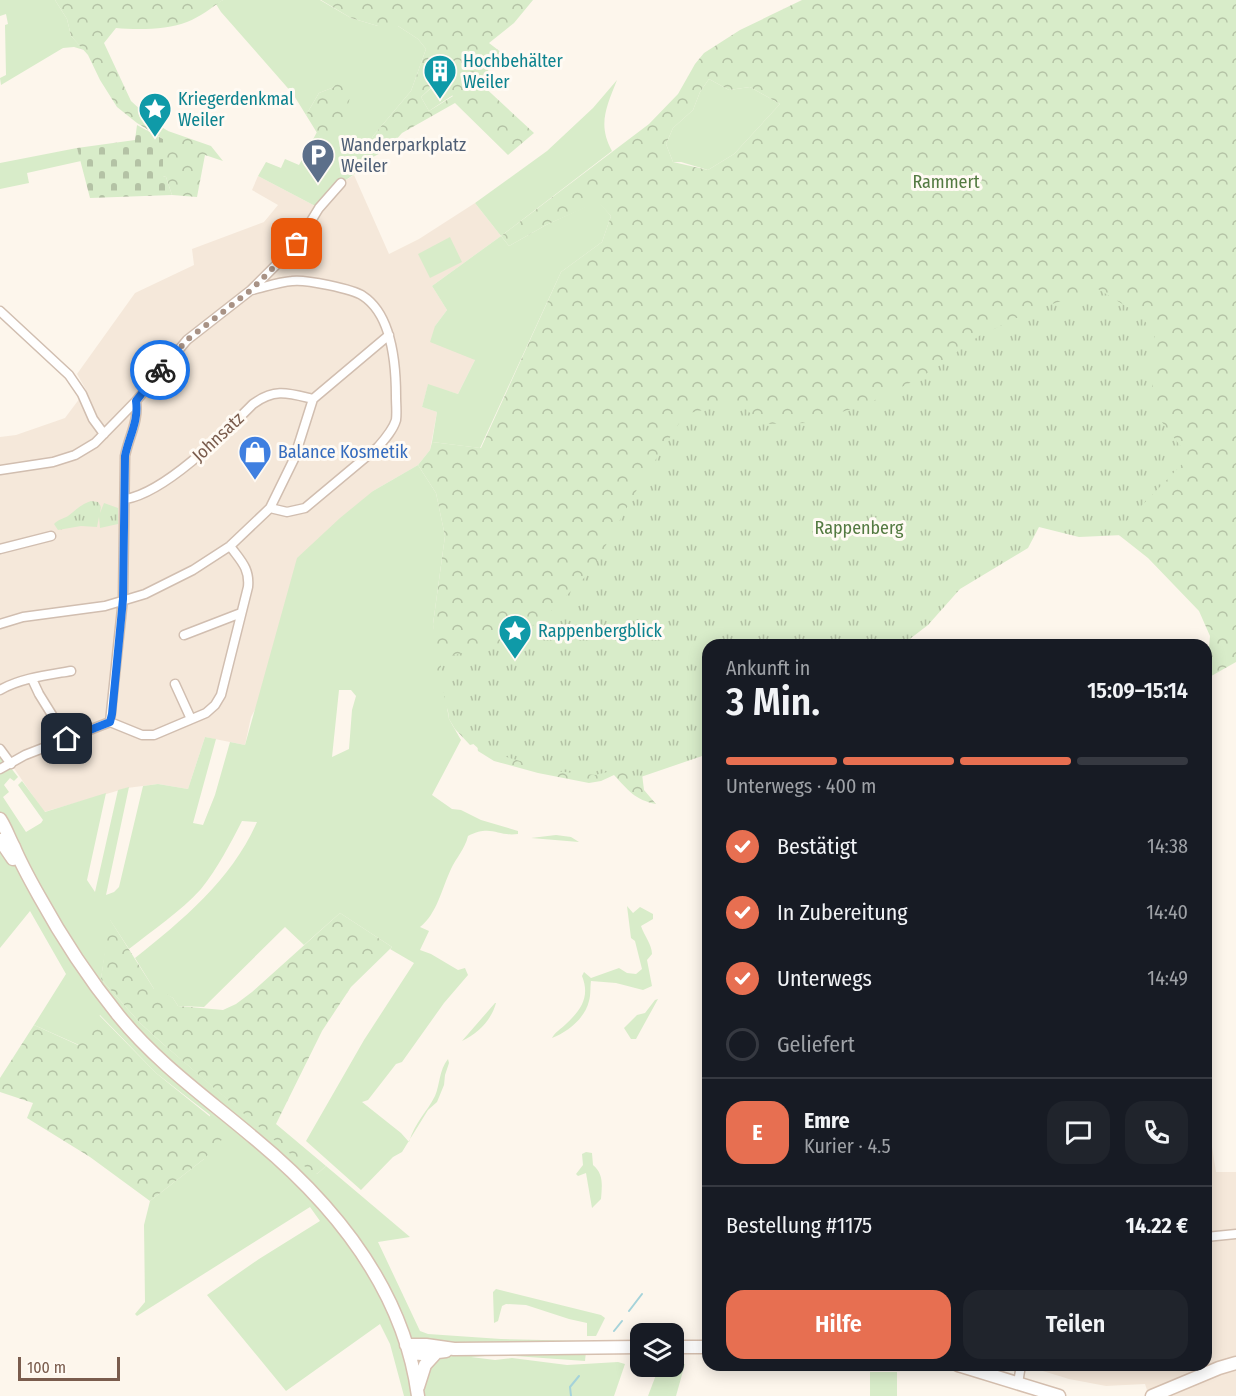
<!DOCTYPE html>
<html lang="de">
<head>
<meta charset="utf-8">
<style>
	:root { --surface:#171b24; --page:#20242c; --text:#f1f3f6; --muted:#9ea1a6; --line:#363941; --accent:#e76f51 }
	body { margin:0; font-family:"Fira Sans Condensed",sans-serif; background:var(--page); color:var(--text); height:100vh; display:flex; flex-direction:column; font-size:22px; white-space:nowrap }
	* { box-sizing:border-box; margin:0 }
	p { font-size:20px; color:var(--muted) }
	.icon { flex:none; width:33px; height:33px; fill:none; stroke:currentColor; stroke-width:2; stroke-linecap:round; stroke-linejoin:round }
	.map { position:relative; flex:1; overflow:hidden }
	.side { position:absolute; left:702px; top:639px; width:510px; height:732px; display:flex; flex-direction:column; background:var(--surface); border-radius:18px; box-shadow:0 3px 15px #0003 }
	.side>* { flex:none }
	.tools { position:absolute; left:630px; top:1323px; display:grid; gap:12px }
	.tools a { display:grid; place-items:center; width:54px; height:54px; border-radius:12px; background:var(--surface); box-shadow:0 3px 15px #0003; font-size:30px }
	.scale { position:absolute; left:18px; bottom:15px; width:102px; box-sizing:border-box; padding-left:6px; border:3px solid #7a5c4d; border-top:0; font-size:16px; line-height:21px; white-space:nowrap; color:#7a5c4d; -webkit-text-stroke:4px #fffaf3; paint-order:stroke }
	.pin { position:absolute; display:grid; place-items:center; width:51px; height:51px; color:#fff; margin:-26px; border-radius:12px; box-shadow:0 3px 9px #0006 }
	.courier { position:absolute; display:grid; place-items:center; width:60px; height:60px; margin:-30px; border:4px solid #1a73e8; border-radius:50%; background:#fff; color:#222; box-shadow:0 2px 8px #0007 }
	.head em { font-style:normal; font-weight:600 }
	.head div { display:flex; flex-direction:column-reverse }
	.head { display:flex; align-items:center; justify-content:space-between; height:102px; padding:0 24px }
	h1 { font-size:39px; font-weight:600; line-height:45px }
	.bar { display:grid; grid-template-columns:repeat(4,1fr); gap:9px 6px; align-content:center; height:72px; padding:0 24px }
	.bar i { height:8px; border-radius:4px; background:var(--line) }
	.bar .selected { background:var(--accent) }
	.bar p { grid-column:span 4 }
	.line { display:flex; align-items:center; gap:15px; padding:0 24px; border-top:2px solid var(--line) }
	.line div { flex:1 }
	.round { display:grid; place-items:center; flex:none; width:63px; height:63px; border-radius:18px; background:var(--page) }
	ol { padding:0 24px; list-style:none }
	li { display:flex; align-items:center; gap:18px; height:66px }
	li p { margin-inline-start:auto }
	li .icon { padding:6px; border-radius:50%; background:var(--accent); color:#fff; stroke-width:4 }
	li:last-child { color:var(--muted) }
	li i { width:33px; height:33px; border:3px solid var(--line); border-radius:50% }
	.cta { display:flex; gap:12px; margin-top:auto; padding:12px 24px }
	.cta a { flex:1; height:69px; border-radius:18px; background:var(--accent); color:#fff; font-size:24px; font-weight:600; line-height:69px; text-align:center }
	.cta a+a { background:var(--page); color:var(--text) }
	.map>svg:first-child { display:block }
</style>
</head>
<body>
<div class="map">
<svg width="1236" height="1396" viewBox="0 0 1236 1396">
	<defs>
		<pattern id="forest-crowns" width="20" height="18" patternUnits="userSpaceOnUse" patternTransform="scale(1.5)"><rect width="20" height="18" fill="#d8ecc9"/><path d="M2 6a3 3 0 1 1 6 0M12 15a3 3 0 1 1 6 0" fill="none" stroke="#b4c2a5"/></pattern>
		<pattern id="cemetery-stones" width="16" height="16" patternUnits="userSpaceOnUse" patternTransform="scale(1.5)"><rect width="16" height="16" fill="#d8ecc9"/><path d="M2 7V4a2 2 0 0 1 4 0v3zM10 15v-3a2 2 0 0 1 4 0v3z" fill="#b4c2a5"/></pattern>
		<pattern id="park-tufts" width="24" height="20" patternUnits="userSpaceOnUse" patternTransform="scale(1.5)"><rect width="24" height="20" fill="#d8ecc9"/><path d="M3 7l-1-3M5 7V3M7 7l1-3M15 17l-1-3M17 17v-4M19 17l1-3" fill="none" stroke="#b4c2a5"/></pattern>
	</defs>
	<rect width="100%" height="100%" fill="#fdf6ec"/>
	<path fill="#f5e8da" d="M 354,175 L 389,254 L 419,239 L 475,203 L 501,236 L 432,286 L 447,310 L 435,326 L 475,360 L 458,394 L 428,385 L 422,407 L 437,412 L 430,450 L 418,465 L 373,491 L 251,717 L 245,745 L 205,737 L 188,789 L 158,784 L 127,788 L 44,812 L 11,764 L 0,769 L 0,437 L 16,435 L 65,418 L 86,390 L 77,374 L 135,293 L 194,265 L 192,249 L 264,222 L 278,205 L 252,190 L 258,176 L 319,208 L 341,183 Z
		M 1206,1108 L 1216,1172 L 1236,1172 L 1236,1396 L 1149,1396 L 1145,1384 L 1106,1386 L 1069,1379 L 1023,1365 L 1206,1365 Z"/>
	<path fill="#d8ecc9" fill-rule="evenodd" d="M 0,0 L 55,0 L 67,19 L 71,36 L 84,50 L 74,47 L 63,48 L 1,85 L 0,78 L 6,75 L 5,25 L 8,24 L 6,14 L 0,16 Z
		M 223,0 L 320,0 L 351,18 L 378,26 L 398,26 L 418,39 L 426,49 L 411,91 L 373,136 L 360,167 L 364,168 L 341,183 L 319,208 L 258,176 L 266,162 L 281,168 L 285,159 L 299,165 L 317,132 L 322,141 L 334,87 L 319,93 L 306,115 L 293,94 L 221,12 L 216,4 Z
		M 709,79 L 729,90 L 750,87 L 780,104 L 734,154 L 708,170 L 681,162 L 673,162 L 666,144 L 673,128 L 693,110 L 700,92 Z
		M 617,80 C 607,106 597,124 612,151 L 501,236 L 509,246 L 546,225 L 598,201 L 611,216 L 602,242 L 561,272 L 480,448 L 432,442 L 437,412 L 422,407 L 428,384 L 458,394 L 475,360 L 430,342 L 435,326 L 447,310 L 432,286 L 501,236 L 475,203 L 547,151 L 593,108 Z
		M 438,82 L 453,95 L 429,111 L 421,97 Z
		M 77,148 L 81,161 L 27,173 L 29,183 L 0,189 L 0,163 Z
		M 450,237 L 462,262 L 430,278 L 418,254 Z
		M 418,465 L 436,493 L 445,536 L 433,624 L 449,719 L 461,740 L 432,795 L 452,809 L 461,810 L 481,820 L 518,831 L 518,834 C 497,837 492,824 468,836 C 465,849 456,858 451,869 C 442,888 437,914 420,927 L 429,931 L 420,950 L 431,954 L 458,970 L 465,968 L 468,975 L 444,1003 L 402,1062 L 396,1064 L 368,1100 L 362,1102 L 401,1133 L 409,1142 C 415,1122 427,1112 435,1096 C 440,1084 439,1070 448,1059 L 449,1063 L 445,1075 L 444,1085 L 437,1102 L 428,1110 L 402,1152 L 393,1157 L 361,1190 L 306,1141 L 364,1040 L 414,963 L 390,949 L 392,947 L 340,913 L 304,945 L 285,927 L 204,1007 L 178,1006 L 173,998 L 154,989 L 135,958 C 183,920 232,879 257,822 L 242,821 C 230,844 218,868 201,889 C 180,912 153,930 129,949 L 110,920 L 101,979 L 140,1023 L 162,1043 L 274,1139 L 317,1174 L 326,1166 L 410,1237 L 378,1242 L 420,1331 L 428,1334 L 501,1339 L 587,1341 L 585,1361 L 500,1355 L 471,1357 L 495,1360 L 512,1358 L 567,1365 L 618,1362 L 625,1364 L 614,1396 L 404,1396 L 390,1344 L 380,1324 L 286,1391 L 207,1295 L 259,1259 L 320,1221 L 310,1207 L 137,1316 L 135,1314 L 145,1302 L 144,1225 L 150,1201 L 204,1159 L 210,1115 L 156,1073 L 100,1015 L 79,1045 L 34,1025 L 66,974 L 30,911 L 0,948 L 0,754 L 18,777 L 14,781 L 10,778 L 4,785 L 9,792 L 3,797 L 26,832 L 41,823 L 43,820 L 18,785 L 22,781 L 45,812 L 106,793 L 87,880 L 95,892 L 118,790 L 129,787 L 106,895 L 114,892 L 119,887 L 143,786 L 158,784 L 188,789 L 205,737 L 216,739 L 193,823 L 203,825 L 215,795 L 230,742 L 245,745 L 297,558 L 340,518 L 373,491 ZM 339,690 L 351,690 L 356,696 L 352,710 L 349,749 L 332,757 Z
		M 556,835 L 571,837 L 579,842 L 531,838 Z
		M 627,906 L 633,913 L 640,907 L 653,914 L 653,919 L 641,926 C 644,935 652,945 652,954 L 647,960 L 652,986 L 643,990 L 616,983 L 591,981 C 590,988 591,994 589,1001 C 585,1018 568,1032 552,1038 C 555,1032 561,1029 566,1024 C 582,1009 590,996 582,976 L 584,972 L 591,978 L 619,968 L 627,973 L 636,974 L 642,969 L 635,941 L 631,938 Z
		M 658,999 L 636,1039 L 631,1039 L 624,1028 L 637,1015 L 645,1013 L 655,1000 Z
		M 495,1003 L 496,1003 C 491,1021 478,1033 462,1041 Z
		M 586,1152 L 592,1153 L 593,1165 C 604,1174 602,1186 601,1199 L 592,1208 L 586,1173 L 578,1176 L 576,1174 L 583,1165 L 582,1154 Z
		M 496,1289 L 601,1315 L 605,1318 L 596,1336 L 587,1336 L 587,1323 L 569,1319 L 526,1305 L 506,1304 L 502,1306 L 498,1321 L 494,1323 L 493,1292 Z
		M 674,1364 L 685,1364 L 676,1396 L 648,1396 L 659,1367 L 674,1366 Z
		M 870,1372 L 897,1372 L 897,1396 L 870,1396 Z"/>
	<path fill="url(#forest-crowns)" fill-rule="evenodd" d="M 55,0 L 223,0 C 211,8 200,17 187,22 C 168,30 136,30 116,28 L 104,43 L 131,101 L 155,123 L 168,131 L 211,146 L 223,161 L 205,155 L 197,197 L 172,195 L 166,177 L 163,176 L 163,139 L 137,123 L 117,107 L 100,80 L 88,55 L 71,36 L 67,19 Z
		M 321,0 L 533,0 L 514,23 L 489,43 L 502,53 L 479,82 L 534,133 L 508,155 L 455,103 L 402,133 L 388,149 L 373,157 L 364,168 L 359,167 L 373,136 L 411,91 L 426,49 L 418,39 L 398,26 L 378,26 L 351,18 ZM 437,82 L 453,96 L 429,111 L 421,97 Z
		M 802,0 L 1236,0 L 1236,662 L 1206,679 L 1210,636 L 1199,611 L 1148,558 L 1115,532 L 1098,470 L 708,645 L 613,755 L 642,774 L 644,790 L 656,804 C 635,800 628,790 614,775 L 601,781 L 589,783 L 538,773 L 494,761 L 478,751 L 477,743 L 470,745 L 455,729 L 449,719 L 447,703 L 437,670 L 433,624 L 445,536 L 436,493 L 418,465 L 430,450 L 432,442 L 481,448 L 561,272 L 602,242 L 611,216 L 598,202 L 546,225 L 509,246 L 501,236 L 649,124 L 678,94 L 695,64 L 704,53 L 740,30 ZM 709,79 L 729,90 L 750,87 L 780,104 L 734,154 L 708,170 L 673,162 L 666,144 L 673,128 L 693,110 L 700,92 Z
		M 339,76 L 348,78 L 353,84 C 348,109 343,125 322,141 L 306,115 L 319,93 L 334,87 Z
		M 340,913 L 392,947 L 351,987 L 322,1031 L 276,1124 L 326,1166 L 317,1174 L 310,1171 L 162,1043 L 140,1023 L 101,979 L 109,918 L 154,989 L 156,988 L 173,998 L 178,1006 L 223,1010 L 236,1004 L 252,992 Z
		M 99,1015 L 156,1073 L 229,1132 L 204,1159 L 150,1201 L 90,1157 L 27,1118 L 33,1103 L 0,1092 L 0,1078 L 34,1025 L 78,1045 Z"/>
	<path fill="url(#cemetery-stones)" d="M 137,125 L 163,139 L 163,176 L 166,177 L 172,195 L 90,198 L 77,148 L 135,140 Z"/>
	<path fill="url(#park-tufts)" d="M 1098,289 L 1137,313 L 1155,332 L 1151,408 L 1189,457 L 1121,527 L 1123,535 L 1079,537 L 1039,527 L 1028,548 L 960,589 L 928,625 L 902,645 L 708,645 L 708,754 L 632,780 L 629,767 L 595,775 L 554,771 L 479,749 L 455,728 L 445,703 L 440,659 L 516,639 L 551,611 L 592,570 L 640,484 L 685,414 L 739,402 L 761,424 L 807,423 L 867,404 L 922,377 L 979,336 L 1031,311 Z
		M 91,501 L 98,502 L 101,507 L 100,513 L 104,503 L 118,508 L 118,524 L 100,528 L 99,517 L 97,527 L 81,526 L 58,530 L 54,524 C 59,519 63,519 68,516 C 77,509 80,505 91,501 Z"/>
	<g fill="none" stroke-linecap="round" stroke-linejoin="round">
		<path stroke="#a5d3da" stroke-width="2" d="M 629,1311 L 642,1294
			M 614,1331 L 622,1321
			M 571,1396 L 570,1387 L 579,1376"/>
		<g stroke="#d1beb0" stroke-width="11">
			<path id="minor" d="M 252,290 C 265,287 279,282 292,281 C 305,279 353,289 363,296 C 392,315 396,365 396,397 C 396,404 397,413 396,420 C 393,430 385,439 378,447 L 305,508 L 287,512 L 270,508
				M 0,311 L 69,375 L 82,394 L 93,419 L 104,434
				M 0,470 L 53,462 L 75,455 L 95,443 L 136,401 L 187,340 L 251,290 L 297,244 L 319,208 L 341,183
				M 126,499 C 166,492 224,433 253,404 C 275,388 288,393 313,399
				M 0,549 L 51,536
				M 0,624 L 23,617 L 105,606 L 145,594 L 193,570 L 230,546 L 270,508 L 294,459 L 313,399 L 389,335
				M 184,635 L 241,613
				M 32,679 L 39,694 L 67,739
				M 175,684 L 191,719
				M 0,690 C 21,678 48,675 71,671
				M 110,722 L 142,735 L 154,735 L 206,713 L 215,705 L 221,695 L 248,587 C 250,568 240,560 230,546
				M 0,749 L 11,764
				M 0,769 L 25,755 L 110,722 L 123,599 L 125,456 C 129,436 139,421 136,401
				M 1206,1237 L 1236,1234
				M 1018,1383 L 1021,1365"/>
		</g>
		<g stroke="#d6c0b0" stroke-width="15">
			<path id="secondary" d="M 0,819 C 6,828 9,838 14,847 C 21,864 30,880 39,896 C 62,938 89,979 119,1016 C 157,1063 208,1099 254,1138 C 334,1204 404,1290 418,1396
				M 0,840 L 13,859
				M 406,1345 L 426,1345 L 454,1349 L 640,1347
				M 674,1347 L 708,1347
				M 409,1353 L 422,1354 L 446,1351
				M 958,1365 L 1059,1396
				M 418,1387 L 425,1365 L 436,1353
				M 1152,1396 L 1219,1368 L 1236,1363"/>
		</g>
		<use href="#minor" stroke="#fff" stroke-width="8"/>
		<use href="#secondary" stroke="#fff" stroke-width="12"/>
	</g>
	<g fill="none" stroke-linecap="round" stroke-linejoin="round">
		<path stroke="#a89285" stroke-width="6" stroke-dasharray="0 10.8" d="M 160,370 L 187,340 L 251,290 L 297,244"/>
		<path stroke="#1a73e8" stroke-width="8" d="M 67,739 L 110,722 L 112,714 L 123,599 L 125,456 C 129,436 139,421 136,401 L 160,370"/>
	</g>
	<defs>
		<g id="building-pin" transform="scale(1.725)"><path d="M0 17L-7.5 6A9.5 9.5 0 1 1 7.5 6Z" fill="#0f9aa8" stroke="#fffaf3"/><path d="M-4-6H4V6H1V3H-1V6H-4ZM-2.5-4.3h1.7v1.8h-1.7ZM.8-4.3h1.7v1.8H.8ZM-2.5-1h1.7V.8h-1.7ZM.8-1h1.7V.8H.8Z" fill="#fff"/></g>
		<g id="sight-pin" transform="scale(1.725)"><path d="M0 17L-7.5 6A9.5 9.5 0 1 1 7.5 6Z" fill="#0f9aa8" stroke="#fffaf3"/><path d="M0-6L1.8-2.2L6-1.7L2.9 1.2L3.7 5.4L0 3.3L-3.7 5.4L-2.9 1.2L-6-1.7L-1.8-2.2Z" fill="#fff"/></g>
		<g id="parking-pin" transform="scale(1.725)"><path d="M0 17L-7.5 6A9.5 9.5 0 1 1 7.5 6Z" fill="#5c6f8a" stroke="#fffaf3"/><path d="M-3.5-5.5H1a3.5 3.5 0 0 1 0 7H-1V5.5H-3.5ZM-1-3.4V-.6H.8a1.4 1.4 0 0 0 0-2.8Z" fill="#fff"/></g>
		<g id="shop-pin" transform="scale(1.725)"><path d="M0 17L-7.5 6A9.5 9.5 0 1 1 7.5 6Z" fill="#3f7fe0" stroke="#fffaf3"/><path d="M-5-2.5h2.3a2.7 3.5 0 0 1 5.4 0H5L5.5 6h-11ZM-1.5-2.5h3a1.5 2.3 0 0 0-3 0Z" fill="#fff"/></g>
	</defs>
	<g fill-rule="evenodd">
		<use href="#building-pin" x="440" y="71"/>
		<use href="#sight-pin" x="155" y="109"/>
		<use href="#parking-pin" x="318" y="155"/>
		<use href="#shop-pin" x="255" y="452"/>
		<use href="#sight-pin" x="515" y="631"/>
	</g>
	<g text-anchor="middle" stroke-width="6" stroke-linejoin="round" paint-order="stroke">
		<g font-size="18" fill="#0d838f" stroke="#fffaf3" text-anchor="start">
			<text x="463" y="67">Hochbehälter<tspan x="463" dy="21">Weiler</tspan></text>
			<text x="178" y="105">Kriegerdenkmal<tspan x="178" dy="21">Weiler</tspan></text>
			<text x="538" y="637">Rappenbergblick</text>
		</g>
		<g font-size="18" fill="#4e5e75" stroke="#fffaf3" text-anchor="start">
			<text x="341" y="151">Wanderparkplatz<tspan x="341" dy="21">Weiler</tspan></text>
		</g>
		<g font-size="18" fill="#537a41" stroke="#fffaf3">
			<text x="946" y="188">Rammert</text>
			<text x="859" y="534">Rappenberg</text>
		</g>
		<g font-size="18" fill="#7a5c4d" stroke="#fffaf3">
			<text transform="translate(218 437) rotate(-43)" y="6">Johnsatz</text>
		</g>
		<g font-size="18" fill="#366cbe" stroke="#fffaf3" text-anchor="start">
			<text x="278" y="458">Balance Kosmetik</text>
		</g>
	</g>
</svg>
<div class="tools">
<a><svg class="icon" aria-label="layers" viewBox="0 0 24 24"><path d="M12 4l9 5-9 5-9-5zM3 14l9 5 9-5"/></svg></a>
</div>
<div class="scale">100 m</div>
<div class="pin" style="left:297px;top:244px;background:#ea580c"><svg class="icon" aria-label="bag" viewBox="0 0 24 24"><path d="M5 8h14l-1 12H6zM9 8a3 3 0 0 1 6 0"/></svg></div>
<div class="pin" style="left:67px;top:739px;background:#1f2937"><svg class="icon" aria-label="home" viewBox="0 0 24 24"><path d="M3 11l9-7 9 7M6 9v11h12V9"/></svg></div>
<div class="courier" style="left:160px;top:370px"><svg class="icon" aria-label="bike" viewBox="0 0 24 24"><circle cx="6" cy="16" r="4"/><circle cx="18" cy="16" r="4"/><path d="M6 16l4-8h5l3 8M10 8l3 8H6M13 5h3"/></svg></div>
<section class="side">
<div class="head"><div><h1>3 Min.</h1><p>Ankunft in</p></div><em>15:09–15:14</em></div>
<div class="bar"><i class="selected"></i><i class="selected"></i><i class="selected"></i><i></i><p>Unterwegs · 400 m</p></div>
<ol>
<li><svg class="icon" aria-label="check" viewBox="0 0 24 24"><path d="M5 12l5 5 9-10"/></svg>Bestätigt<p>14:38</p></li>
<li><svg class="icon" aria-label="check" viewBox="0 0 24 24"><path d="M5 12l5 5 9-10"/></svg>In Zubereitung<p>14:40</p></li>
<li><svg class="icon" aria-label="check" viewBox="0 0 24 24"><path d="M5 12l5 5 9-10"/></svg>Unterwegs<p>14:49</p></li>
<li><i></i>Geliefert</li>
</ol>
<div class="line" style="height:108px"><b class="round" style="background:var(--accent);color:#fff">E</b><div><b>Emre</b><p>Kurier · 4.5</p></div><a class="round"><svg class="icon" aria-label="chat" viewBox="0 0 24 24"><path d="M4 5h16v11H9l-5 4z"/></svg></a><a class="round"><svg class="icon" aria-label="phone" viewBox="0 0 24 24"><path d="M5 4h4l2 5-3 2q2 4 5 5l2-3 5 2v4C11 20 4 13 5 4z"/></svg></a></div>
<div class="line" style="height:78px"><div>Bestellung #1175</div><b>14.22 €</b></div>
<div class="cta"><a>Hilfe</a><a>Teilen</a></div>
</section>
</div>
</body>
</html>
